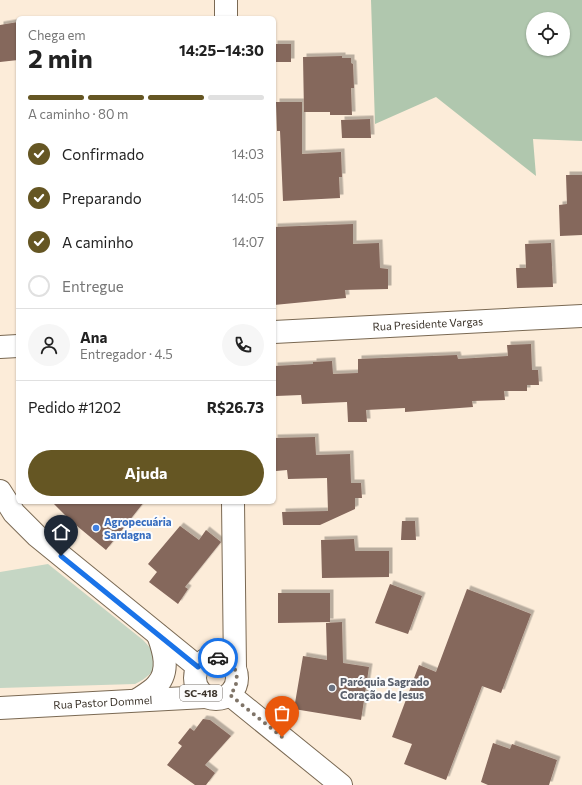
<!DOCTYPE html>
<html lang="pt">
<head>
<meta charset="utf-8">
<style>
	:root { --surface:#fff; --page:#f6f6f6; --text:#222; --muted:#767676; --line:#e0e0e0; --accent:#655623 }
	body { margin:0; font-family:Commissioner,sans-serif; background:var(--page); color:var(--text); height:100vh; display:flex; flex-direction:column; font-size:15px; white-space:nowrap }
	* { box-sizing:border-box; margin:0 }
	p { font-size:13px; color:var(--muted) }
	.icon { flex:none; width:22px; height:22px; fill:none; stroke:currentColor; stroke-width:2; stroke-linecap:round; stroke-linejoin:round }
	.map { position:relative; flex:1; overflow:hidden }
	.panel { position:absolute; left:16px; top:16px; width:260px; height:488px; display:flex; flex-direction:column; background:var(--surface); border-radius:6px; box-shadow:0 1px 3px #0004 }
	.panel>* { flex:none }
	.tools { position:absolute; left:526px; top:12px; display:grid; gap:8px }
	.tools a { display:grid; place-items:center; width:44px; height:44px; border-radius:50%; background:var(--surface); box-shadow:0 1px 3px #0004; font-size:20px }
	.pin { position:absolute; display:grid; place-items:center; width:34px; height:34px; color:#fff; margin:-41px -17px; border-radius:50% 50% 50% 0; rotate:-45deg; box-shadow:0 0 4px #0007 }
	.pin .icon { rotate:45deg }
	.courier { position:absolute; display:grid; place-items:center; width:40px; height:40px; margin:-20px; border:3px solid #1a73e8; border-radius:50%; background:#fff; color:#222; box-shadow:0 1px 5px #0007 }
	.overview em { font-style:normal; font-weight:700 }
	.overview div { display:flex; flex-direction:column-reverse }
	.overview { display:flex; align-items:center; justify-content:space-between; height:68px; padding:0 12px }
	h1 { font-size:26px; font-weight:700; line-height:30px }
	.bar { display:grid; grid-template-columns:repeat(4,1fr); gap:6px 4px; align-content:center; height:48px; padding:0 12px }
	.bar i { height:5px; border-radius:3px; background:var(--line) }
	.bar .active { background:var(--accent) }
	.bar p { grid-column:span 4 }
	.line { display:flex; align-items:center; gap:10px; padding:0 12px; border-top:1px solid var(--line) }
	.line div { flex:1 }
	.round { display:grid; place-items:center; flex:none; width:42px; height:42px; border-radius:21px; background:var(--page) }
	ol { padding:0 12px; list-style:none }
	li { display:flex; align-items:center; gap:12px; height:44px }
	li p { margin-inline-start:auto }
	li .icon { padding:4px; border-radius:50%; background:var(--accent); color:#fff; stroke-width:4 }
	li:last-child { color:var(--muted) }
	li i { width:22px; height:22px; border:2px solid var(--line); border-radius:50% }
	.primary-button { display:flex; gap:8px; margin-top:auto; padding:8px 12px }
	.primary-button a { flex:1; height:46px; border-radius:24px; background:var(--accent); color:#fff; font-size:16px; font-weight:700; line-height:46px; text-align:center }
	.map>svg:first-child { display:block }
</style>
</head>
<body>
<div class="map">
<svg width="582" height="785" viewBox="0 0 582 785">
	<defs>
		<filter id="shadow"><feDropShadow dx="3.5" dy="-3.5" stdDeviation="0" flood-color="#0004"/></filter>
	</defs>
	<rect width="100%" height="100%" fill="#fcecd9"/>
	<path fill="#c5d6c4" d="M 48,564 L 143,640 C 162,659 159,672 135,684 L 0,688 L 0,572 Z"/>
	<path fill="#b0c7ae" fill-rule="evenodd" d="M 371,0 L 582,0 L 582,141 L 533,139 L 536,176 L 436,97 L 375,124 ZM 533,19 L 563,19 L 563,49 L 533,49 Z"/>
	<path fill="#85675c" filter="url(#shadow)" d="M 18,22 L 18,60 L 0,62 L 0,25 Z
		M 274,44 L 291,44 L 291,62 L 274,62 Z
		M 342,56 L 342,58 L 351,58 L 351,63 L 353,64 L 354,88 L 351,88 L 352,115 L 330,115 L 330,112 L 304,112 L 303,57 Z
		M 276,102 L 302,102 L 302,154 L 341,152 L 342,177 L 339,177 L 340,198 L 283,201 L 280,131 L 277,131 Z
		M 370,119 L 371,138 L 342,138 L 341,120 Z
		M 566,175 L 582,175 L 582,235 L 560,236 L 559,205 L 567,204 Z
		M 353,224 L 353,244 L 379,243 L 380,268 L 388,269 L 388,289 L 345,290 L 346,298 L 274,305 L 274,227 Z
		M 551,243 L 553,287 L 517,288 L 516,268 L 526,268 L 525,244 Z
		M 531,344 L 532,370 L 538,370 L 539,385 L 527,385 L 527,391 L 504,391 L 505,400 L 472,401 L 473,407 L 405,412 L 405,408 L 366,410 L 367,422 L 348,422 L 347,402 L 302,404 L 301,395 L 276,396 L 274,366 L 313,364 L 313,362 L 332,361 L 333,374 L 358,373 L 358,359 L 457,355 L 458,359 L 508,356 L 507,345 Z
		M 315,437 L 316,455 L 350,454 L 351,483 L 361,483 L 362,498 L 355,498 L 355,509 L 320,525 L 283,525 L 282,512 L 328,511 L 327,478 L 288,479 L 287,470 L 276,471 L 274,438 Z
		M 52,502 L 144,502 L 106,550 L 71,521 Z
		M 402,521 L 415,521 L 416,540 L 401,540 Z
		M 180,526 L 199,540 L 206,530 L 221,542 L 185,587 L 188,589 L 178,604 L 149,582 L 157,572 L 148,564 Z
		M 354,539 L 355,551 L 389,551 L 389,577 L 322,578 L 321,540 Z
		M 390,584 L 422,596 L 408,634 L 375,623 Z
		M 467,589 L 531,614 L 501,693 L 482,686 L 446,780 L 404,764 L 412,744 L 392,737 L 419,665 L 436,672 Z
		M 278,593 L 330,593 L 330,622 L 278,623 Z
		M 342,622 L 343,663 L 369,667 L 361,720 L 294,709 L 303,656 L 327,660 L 326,623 Z
		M 203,719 L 210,720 L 231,736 L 205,765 L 215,773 L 206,785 L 195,785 L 167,765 L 182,746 L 178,743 L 190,728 L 194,731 Z
		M 493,743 L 510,749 L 512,744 L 557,760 L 549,785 L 488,785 L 481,782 Z"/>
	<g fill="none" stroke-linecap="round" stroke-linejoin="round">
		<g stroke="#7a6953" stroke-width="24">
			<g id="minor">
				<path d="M 226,0 L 226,18"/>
				<path id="s1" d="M 274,332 L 582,316"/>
				<path d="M 0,347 L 18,346"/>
				<path d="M 233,502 L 235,669"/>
			</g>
		</g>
		<g stroke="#7a6953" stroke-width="24">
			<g id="major">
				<path d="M 0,491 L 14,513 L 37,536 L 198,667"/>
				<circle cx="216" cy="678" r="21"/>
				<path d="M 230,695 L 341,785"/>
				<path d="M 137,700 C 143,696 152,691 157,685 C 170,671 164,651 158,635"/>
				<path id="s2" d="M 0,708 L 205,697"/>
			</g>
		</g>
		<use href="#minor" stroke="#fff" stroke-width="22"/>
		<use href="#major" stroke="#fff" stroke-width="22"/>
	</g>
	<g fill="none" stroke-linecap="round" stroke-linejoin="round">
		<path stroke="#7f7468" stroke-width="4" stroke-dasharray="0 7.2" d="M 218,658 C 238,661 242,681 230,695 L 282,737"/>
		<path stroke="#1a73e8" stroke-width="5" d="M 61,556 L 198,667 L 208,659 L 218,658"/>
	</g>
	<circle fill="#3f7fe0" stroke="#fcfcfc" stroke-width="1.5" cx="96" cy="528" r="4"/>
	<circle fill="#6b7280" stroke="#fcfcfc" stroke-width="1.5" cx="332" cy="688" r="4"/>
	<g text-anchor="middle" stroke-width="4" stroke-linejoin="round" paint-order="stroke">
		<rect fill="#fcfcfc" stroke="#76706a" stroke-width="1" x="180" y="685" width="42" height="16" rx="3"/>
		<g font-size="10" font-weight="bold" fill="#3c342b">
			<text x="201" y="697">SC-418</text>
		</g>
		<g font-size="11" fill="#3c342b" stroke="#fcfcfc">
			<text dy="4" stroke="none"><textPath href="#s1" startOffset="154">Rua Presidente Vargas</textPath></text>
			<text dy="4" stroke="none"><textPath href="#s2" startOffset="103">Rua Pastor Dommel</textPath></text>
		</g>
		<g font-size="11" font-weight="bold" fill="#366cbe" stroke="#fcfcfc" text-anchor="start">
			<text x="104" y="526">Agropecuária<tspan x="104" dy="13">Sardagna</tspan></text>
		</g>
		<g font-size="11" font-weight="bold" fill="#5b616d" stroke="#fcfcfc" text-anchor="start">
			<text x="340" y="686">Paróquia Sagrado<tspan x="340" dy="13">Coração de Jesus</tspan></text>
		</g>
	</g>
</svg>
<div class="tools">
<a><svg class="icon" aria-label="locate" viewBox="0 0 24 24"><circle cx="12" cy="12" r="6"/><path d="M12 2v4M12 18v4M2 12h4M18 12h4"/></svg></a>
</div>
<div class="pin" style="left:282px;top:737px;background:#ea580c"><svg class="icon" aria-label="bag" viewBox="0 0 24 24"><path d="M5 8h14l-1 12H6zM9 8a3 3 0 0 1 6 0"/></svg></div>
<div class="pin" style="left:61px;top:556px;background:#1f2937"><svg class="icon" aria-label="home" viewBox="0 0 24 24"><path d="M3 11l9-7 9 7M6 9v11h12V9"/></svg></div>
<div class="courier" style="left:218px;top:658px"><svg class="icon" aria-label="car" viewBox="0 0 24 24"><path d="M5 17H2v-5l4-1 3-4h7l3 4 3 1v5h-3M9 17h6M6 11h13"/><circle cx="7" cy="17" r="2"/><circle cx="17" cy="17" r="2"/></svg></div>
<section class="panel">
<div class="overview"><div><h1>2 min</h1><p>Chega em</p></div><em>14:25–14:30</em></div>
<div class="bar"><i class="active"></i><i class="active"></i><i class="active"></i><i></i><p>A caminho · 80 m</p></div>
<ol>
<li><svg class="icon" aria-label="check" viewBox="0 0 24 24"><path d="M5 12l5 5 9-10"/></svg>Confirmado<p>14:03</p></li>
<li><svg class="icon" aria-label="check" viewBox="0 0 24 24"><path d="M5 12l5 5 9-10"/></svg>Preparando<p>14:05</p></li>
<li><svg class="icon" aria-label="check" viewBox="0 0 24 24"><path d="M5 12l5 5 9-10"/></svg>A caminho<p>14:07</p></li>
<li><i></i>Entregue</li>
</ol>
<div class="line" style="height:72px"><a class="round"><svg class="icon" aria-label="person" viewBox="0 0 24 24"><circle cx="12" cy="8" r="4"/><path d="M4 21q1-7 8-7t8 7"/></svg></a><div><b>Ana</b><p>Entregador · 4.5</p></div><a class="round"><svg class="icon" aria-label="phone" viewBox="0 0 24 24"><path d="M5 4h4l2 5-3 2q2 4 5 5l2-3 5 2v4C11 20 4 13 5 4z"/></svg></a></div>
<div class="line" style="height:52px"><div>Pedido #1202</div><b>R$26.73</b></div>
<div class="primary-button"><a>Ajuda</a></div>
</section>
</div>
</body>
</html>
